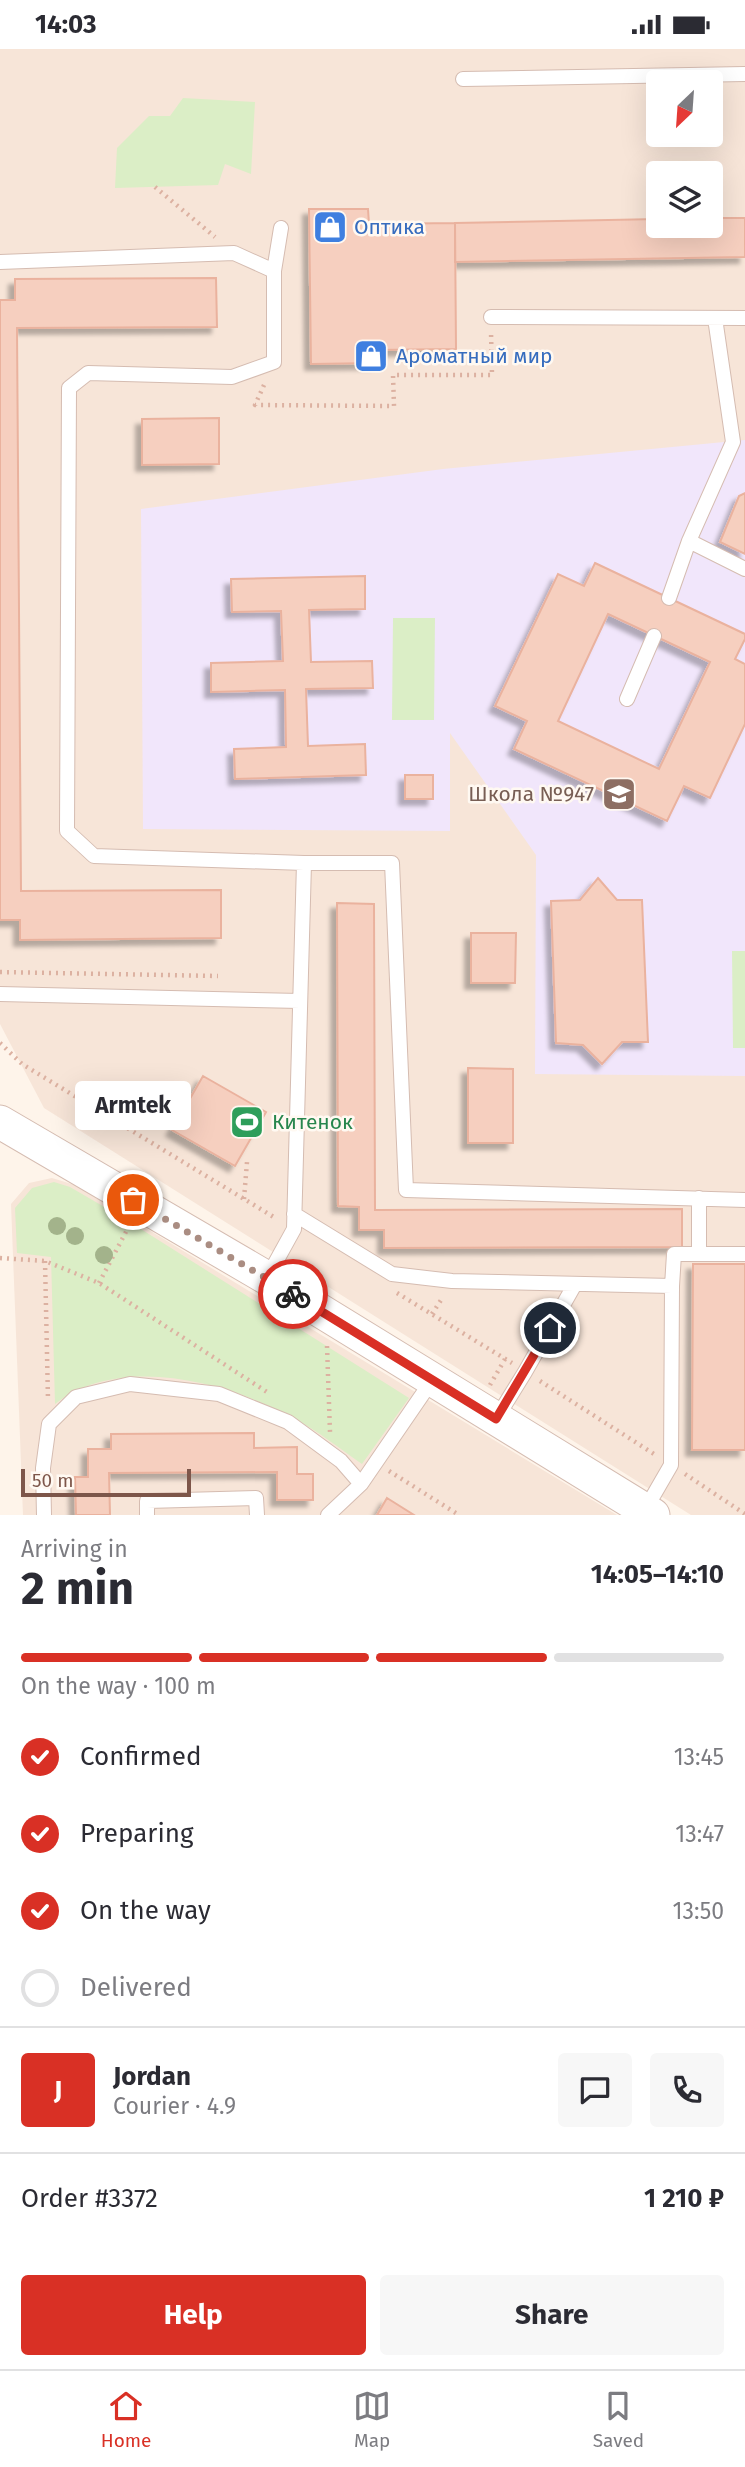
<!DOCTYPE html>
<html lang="en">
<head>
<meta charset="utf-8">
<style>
	:root { --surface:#fff; --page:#f7f7f7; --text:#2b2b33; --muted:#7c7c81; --line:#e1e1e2; --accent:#d93025 }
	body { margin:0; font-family:"Fira Sans",sans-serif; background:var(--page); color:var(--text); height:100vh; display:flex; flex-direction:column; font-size:26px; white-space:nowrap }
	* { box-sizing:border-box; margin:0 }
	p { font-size:23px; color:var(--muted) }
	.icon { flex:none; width:38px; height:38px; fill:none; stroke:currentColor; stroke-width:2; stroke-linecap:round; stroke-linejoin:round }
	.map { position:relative; height:1466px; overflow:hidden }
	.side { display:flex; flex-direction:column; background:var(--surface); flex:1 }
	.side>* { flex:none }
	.needle { width:46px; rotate:205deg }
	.buttons { position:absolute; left:646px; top:21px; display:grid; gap:14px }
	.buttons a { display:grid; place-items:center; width:77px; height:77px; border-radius:7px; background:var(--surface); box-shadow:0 7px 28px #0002; font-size:35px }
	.scale { position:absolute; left:21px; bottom:18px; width:170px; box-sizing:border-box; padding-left:7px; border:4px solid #7d564a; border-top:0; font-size:19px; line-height:24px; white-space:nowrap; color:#7d564a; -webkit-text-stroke:5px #fff9f2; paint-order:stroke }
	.pin { position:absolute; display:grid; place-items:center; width:60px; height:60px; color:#fff; margin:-30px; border:4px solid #fff; border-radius:50%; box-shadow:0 2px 7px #0007 }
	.courier { position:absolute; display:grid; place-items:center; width:70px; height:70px; margin:-35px; border:5px solid #d93025; border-radius:50%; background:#fff; color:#222; box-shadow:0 2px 9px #0007 }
	.bubble { position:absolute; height:49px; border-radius:7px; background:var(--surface); box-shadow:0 7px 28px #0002; font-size:23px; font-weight:700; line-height:49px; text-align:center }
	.summary em { font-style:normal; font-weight:700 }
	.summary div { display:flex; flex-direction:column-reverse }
	.summary { display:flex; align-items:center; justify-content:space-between; height:119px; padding:0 21px }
	h1 { font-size:46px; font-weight:700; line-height:52px }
	.bar { display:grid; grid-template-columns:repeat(4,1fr); gap:10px 7px; align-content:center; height:84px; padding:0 21px }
	.bar i { height:9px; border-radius:5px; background:var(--line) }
	.bar .selected { background:var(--accent) }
	.bar p { grid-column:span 4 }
	.line { display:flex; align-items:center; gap:18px; padding:0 21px; border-top:2px solid var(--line) }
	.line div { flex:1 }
	.round { display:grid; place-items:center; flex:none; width:74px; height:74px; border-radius:7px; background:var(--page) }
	ol { padding:0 21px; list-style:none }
	li { display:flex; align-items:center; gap:21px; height:77px }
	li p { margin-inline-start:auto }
	li .icon { padding:7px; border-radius:50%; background:var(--accent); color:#fff; stroke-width:4 }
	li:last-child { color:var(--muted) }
	li i { width:38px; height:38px; border:4px solid var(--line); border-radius:50% }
	.action { display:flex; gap:14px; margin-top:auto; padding:14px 21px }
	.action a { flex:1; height:80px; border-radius:7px; background:var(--accent); color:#fff; font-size:28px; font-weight:700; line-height:80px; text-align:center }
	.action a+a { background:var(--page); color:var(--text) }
	.status { display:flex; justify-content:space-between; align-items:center; height:49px; padding:0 35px; background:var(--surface); direction:ltr }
	.status svg { height:19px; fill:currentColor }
	.tabs { display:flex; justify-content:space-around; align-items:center; height:98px; border-top:2px solid var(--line); background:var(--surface); font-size:19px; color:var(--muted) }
	.tabs a { display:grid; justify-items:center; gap:4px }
	.tabs .selected { color:var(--accent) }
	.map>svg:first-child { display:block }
</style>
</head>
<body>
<div class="status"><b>14:03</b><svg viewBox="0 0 49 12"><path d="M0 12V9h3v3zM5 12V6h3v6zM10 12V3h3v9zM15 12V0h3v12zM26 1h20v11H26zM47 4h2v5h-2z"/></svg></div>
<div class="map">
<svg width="745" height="1466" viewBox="0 0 745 1466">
	<defs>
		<filter id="shadow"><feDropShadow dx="-6" dy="6" stdDeviation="2" flood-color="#0004"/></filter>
	</defs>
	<rect width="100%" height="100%" fill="#fef4ea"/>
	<path fill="#f7e5d8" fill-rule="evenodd" d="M 0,0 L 745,0 L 745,1466 L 691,1466 L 44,1059 L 0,975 ZM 658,33 L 710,33 L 710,86 L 658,86 ZM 658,124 L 710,124 L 710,177 L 658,177 Z
		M 52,1129 L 75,1136 L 617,1466 L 23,1466 L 11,1155 L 29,1134 Z"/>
	<path fill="#f1e6fb" d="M 745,391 L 745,1027 L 535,1025 L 536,806 L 450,684 L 450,782 L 143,780 L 141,460 L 443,420 Z"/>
	<path fill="#dbeec6" d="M 183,49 L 255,53 L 251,125 L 225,115 L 218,136 L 115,139 L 117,99 L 149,67 L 170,67 Z
		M 393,569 L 435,569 L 434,671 L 392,671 Z
		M 732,902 L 745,902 L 745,999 L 733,999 Z
		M 54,1133 L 70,1138 L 125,1170 L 409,1349 L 362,1415 C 340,1400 318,1382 295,1370 C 228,1333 121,1304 55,1355 L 51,1208 L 17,1204 L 15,1159 L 32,1139 Z"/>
	<path fill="#f6cfbf" stroke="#eab29e" stroke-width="2" fill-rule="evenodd" filter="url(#shadow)" d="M 309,160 L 368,160 L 369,175 L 455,174 L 456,300 L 377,301 L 377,314 L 311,315 Z
		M 710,169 L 745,169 L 745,208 L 455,213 L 455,174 L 658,170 L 658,177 L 710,177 Z
		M 216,229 L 217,278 L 17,279 L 21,842 L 221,841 L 221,889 L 20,891 L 20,871 L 0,871 L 0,251 L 15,251 L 15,230 Z
		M 219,369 L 219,415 L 142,416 L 142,370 Z
		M 745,444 L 745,505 L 720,493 L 739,447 Z
		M 595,514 L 745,585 L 745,590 L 735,610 L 745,615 L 745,675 L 710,749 L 684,737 L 667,772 L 514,700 L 527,672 L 495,657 L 558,525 L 584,537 ZM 608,565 L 710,613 L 659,720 L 558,672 Z
		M 365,527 L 365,560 L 309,561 L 311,613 L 372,612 L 373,639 L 306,640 L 308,697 L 365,695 L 366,726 L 235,730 L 234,700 L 286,698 L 285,641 L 211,643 L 211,614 L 283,612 L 281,562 L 232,563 L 231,530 Z
		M 405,726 L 433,726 L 433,750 L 405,750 Z
		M 598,829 L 617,851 L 642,851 L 648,993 L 622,993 L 602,1015 L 583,996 L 556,994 L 551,852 L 580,851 Z
		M 337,854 L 374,855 L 375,1161 L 682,1160 L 682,1198 L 384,1199 L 384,1181 L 359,1181 L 359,1158 L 338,1157 Z
		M 471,884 L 516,884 L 515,934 L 471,934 Z
		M 468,1019 L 513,1020 L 513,1094 L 468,1094 Z
		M 203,1027 L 266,1063 L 235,1117 L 172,1081 Z
		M 693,1215 L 745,1215 L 745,1401 L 692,1401 Z
		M 254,1384 L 254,1399 L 297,1398 L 297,1425 L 313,1425 L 313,1451 L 277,1451 L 277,1423 L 109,1424 L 110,1466 L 76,1466 L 75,1428 L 88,1428 L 88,1400 L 111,1400 L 111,1385 Z
		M 387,1449 L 414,1466 L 377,1466 Z"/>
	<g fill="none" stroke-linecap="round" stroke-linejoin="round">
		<g stroke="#d5bcb1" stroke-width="16">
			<path id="service" d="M 463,30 L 745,25
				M 0,213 L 234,204 L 274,222 L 274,313 L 232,328 L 88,324 L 69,339 L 67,782 L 94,807 L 304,814 L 294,1180 L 267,1229
				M 274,222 L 281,179
				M 491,268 L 745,269
				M 689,492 L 745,520
				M 669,549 L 689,492 L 733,393 L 715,269
				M 627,650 L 654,587
				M 304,814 L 392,814 L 406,1141 L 745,1151
				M 0,945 L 300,952
				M 294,1165 L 392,1225 L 452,1232 L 672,1237 L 671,1416 L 645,1461
				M 699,1205 L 699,1149
				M 672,1237 L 674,1205 L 745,1205
				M 496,1370 L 525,1323 L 575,1235
				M 44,1466 L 43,1419 L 49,1375 L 76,1348 L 130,1335 L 219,1345 L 288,1373 L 341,1412 L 361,1435
				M 147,1466 L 147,1452 L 256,1449 L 257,1466
				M 328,1466 L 361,1435 L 433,1330"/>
		</g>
		<g stroke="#d5bcb1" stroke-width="35">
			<path id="tertiary" d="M 0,1073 L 267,1229 L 653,1466"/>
		</g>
		<path stroke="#dcb1a1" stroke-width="4.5" stroke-dasharray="2 5" stroke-linecap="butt" d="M 155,138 L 215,188
			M 264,336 L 255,356 L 394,357 L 393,326 L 492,326 L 491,283
			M 0,923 L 218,927
			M 0,994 L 22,1015 L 277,1170
			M 244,1150 L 247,1113
			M 0,1209 L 45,1212 L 99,1234 L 267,1343
			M 45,1212 L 48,1351
			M 99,1234 L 128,1179
			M 397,1244 L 512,1314
			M 432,1265 L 443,1248
			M 327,1297 L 330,1383
			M 540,1332 L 654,1405
			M 490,1336 L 505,1310
			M 389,1422 L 459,1466
			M 685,1425 L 745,1465"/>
		<use href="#service" stroke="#fff" stroke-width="14"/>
		<use href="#tertiary" stroke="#fff" stroke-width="33"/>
	</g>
	<g fill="#a3b38b">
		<circle cx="57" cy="1177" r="9"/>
		<circle cx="75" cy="1187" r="9"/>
		<circle cx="104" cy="1206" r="9"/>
	</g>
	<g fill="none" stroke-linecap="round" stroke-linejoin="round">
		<path stroke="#aa8d82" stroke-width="7" stroke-dasharray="0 12.6" d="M 133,1151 L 293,1245"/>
		<path stroke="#d93025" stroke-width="9" d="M 293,1245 L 496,1370 L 550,1279"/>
	</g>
	<defs>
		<g id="shop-square" transform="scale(1.75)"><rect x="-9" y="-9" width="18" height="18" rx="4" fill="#3f7fe0" stroke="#fff9f2"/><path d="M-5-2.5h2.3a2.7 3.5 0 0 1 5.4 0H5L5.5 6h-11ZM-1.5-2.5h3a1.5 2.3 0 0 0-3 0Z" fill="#fff"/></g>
		<g id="school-square" transform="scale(1.75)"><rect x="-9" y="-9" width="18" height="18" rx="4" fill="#8d6e63" stroke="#fff9f2"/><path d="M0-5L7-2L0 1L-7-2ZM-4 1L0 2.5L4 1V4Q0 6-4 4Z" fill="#fff"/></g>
		<g id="stadium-square" transform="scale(1.75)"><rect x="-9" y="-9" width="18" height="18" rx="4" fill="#2e9e5b" stroke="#fff9f2"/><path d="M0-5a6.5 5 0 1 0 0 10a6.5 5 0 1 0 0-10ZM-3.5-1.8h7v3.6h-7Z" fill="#fff"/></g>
	</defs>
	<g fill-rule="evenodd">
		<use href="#shop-square" x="330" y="178"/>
		<use href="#shop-square" x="371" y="307"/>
		<use href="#school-square" x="619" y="745"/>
		<use href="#stadium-square" x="247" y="1073"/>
	</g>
	<g text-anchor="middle" stroke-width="5" stroke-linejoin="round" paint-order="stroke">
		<g font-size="21" fill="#366cbe" stroke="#fff9f2" text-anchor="start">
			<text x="354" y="185">Оптика</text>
			<text x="396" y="314">Ароматный мир</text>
		</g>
		<g font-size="21" fill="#785e54" stroke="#fff9f2" text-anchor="end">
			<text x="594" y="752">Школа №947</text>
		</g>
		<g font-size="21" fill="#27864d" stroke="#fff9f2" text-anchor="start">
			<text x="272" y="1080">Китенок</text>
		</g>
	</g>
</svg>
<div class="buttons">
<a><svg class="needle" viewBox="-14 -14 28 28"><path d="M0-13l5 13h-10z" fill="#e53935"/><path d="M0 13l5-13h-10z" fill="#7c7c81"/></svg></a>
<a><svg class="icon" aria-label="layers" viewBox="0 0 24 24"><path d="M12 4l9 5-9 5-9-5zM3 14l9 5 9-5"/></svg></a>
</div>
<div class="scale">50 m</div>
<div class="pin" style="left:133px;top:1151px;background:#ea580c"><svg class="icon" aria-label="bag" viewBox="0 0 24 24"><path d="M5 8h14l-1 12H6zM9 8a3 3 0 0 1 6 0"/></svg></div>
<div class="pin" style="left:550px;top:1279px;background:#1f2937"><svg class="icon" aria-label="home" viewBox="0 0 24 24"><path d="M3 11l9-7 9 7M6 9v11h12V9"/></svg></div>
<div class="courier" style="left:293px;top:1245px"><svg class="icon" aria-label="bike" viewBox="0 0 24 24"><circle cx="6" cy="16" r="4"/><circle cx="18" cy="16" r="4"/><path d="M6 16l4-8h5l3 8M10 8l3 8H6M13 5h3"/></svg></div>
<div class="bubble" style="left:75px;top:1032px;width:116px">Armtek</div>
</div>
<section class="side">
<div class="summary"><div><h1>2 min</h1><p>Arriving in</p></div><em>14:05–14:10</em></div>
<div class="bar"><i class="selected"></i><i class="selected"></i><i class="selected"></i><i></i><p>On the way · 100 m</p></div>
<ol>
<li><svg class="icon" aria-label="check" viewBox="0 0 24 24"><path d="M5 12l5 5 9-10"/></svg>Confirmed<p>13:45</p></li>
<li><svg class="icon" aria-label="check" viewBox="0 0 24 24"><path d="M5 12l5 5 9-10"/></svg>Preparing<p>13:47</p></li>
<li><svg class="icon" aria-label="check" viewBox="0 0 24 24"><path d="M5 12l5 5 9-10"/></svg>On the way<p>13:50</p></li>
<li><i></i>Delivered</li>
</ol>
<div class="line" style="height:126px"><b class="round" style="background:var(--accent);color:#fff">J</b><div><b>Jordan</b><p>Courier · 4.9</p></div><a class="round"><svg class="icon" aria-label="chat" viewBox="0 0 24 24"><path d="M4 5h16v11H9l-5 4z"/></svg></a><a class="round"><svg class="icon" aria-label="phone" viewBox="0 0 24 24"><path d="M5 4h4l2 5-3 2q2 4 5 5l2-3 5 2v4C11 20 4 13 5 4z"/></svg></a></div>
<div class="line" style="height:91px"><div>Order #3372</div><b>1 210 ₽</b></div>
<div class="action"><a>Help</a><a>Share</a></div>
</section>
<nav class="tabs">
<a class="selected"><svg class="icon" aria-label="home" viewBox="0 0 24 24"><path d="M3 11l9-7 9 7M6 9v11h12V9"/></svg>Home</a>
<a><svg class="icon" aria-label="map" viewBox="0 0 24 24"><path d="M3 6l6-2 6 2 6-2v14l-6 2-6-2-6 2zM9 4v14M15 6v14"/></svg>Map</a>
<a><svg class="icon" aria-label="saved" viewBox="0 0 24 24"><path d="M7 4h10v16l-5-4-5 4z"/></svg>Saved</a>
</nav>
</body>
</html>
